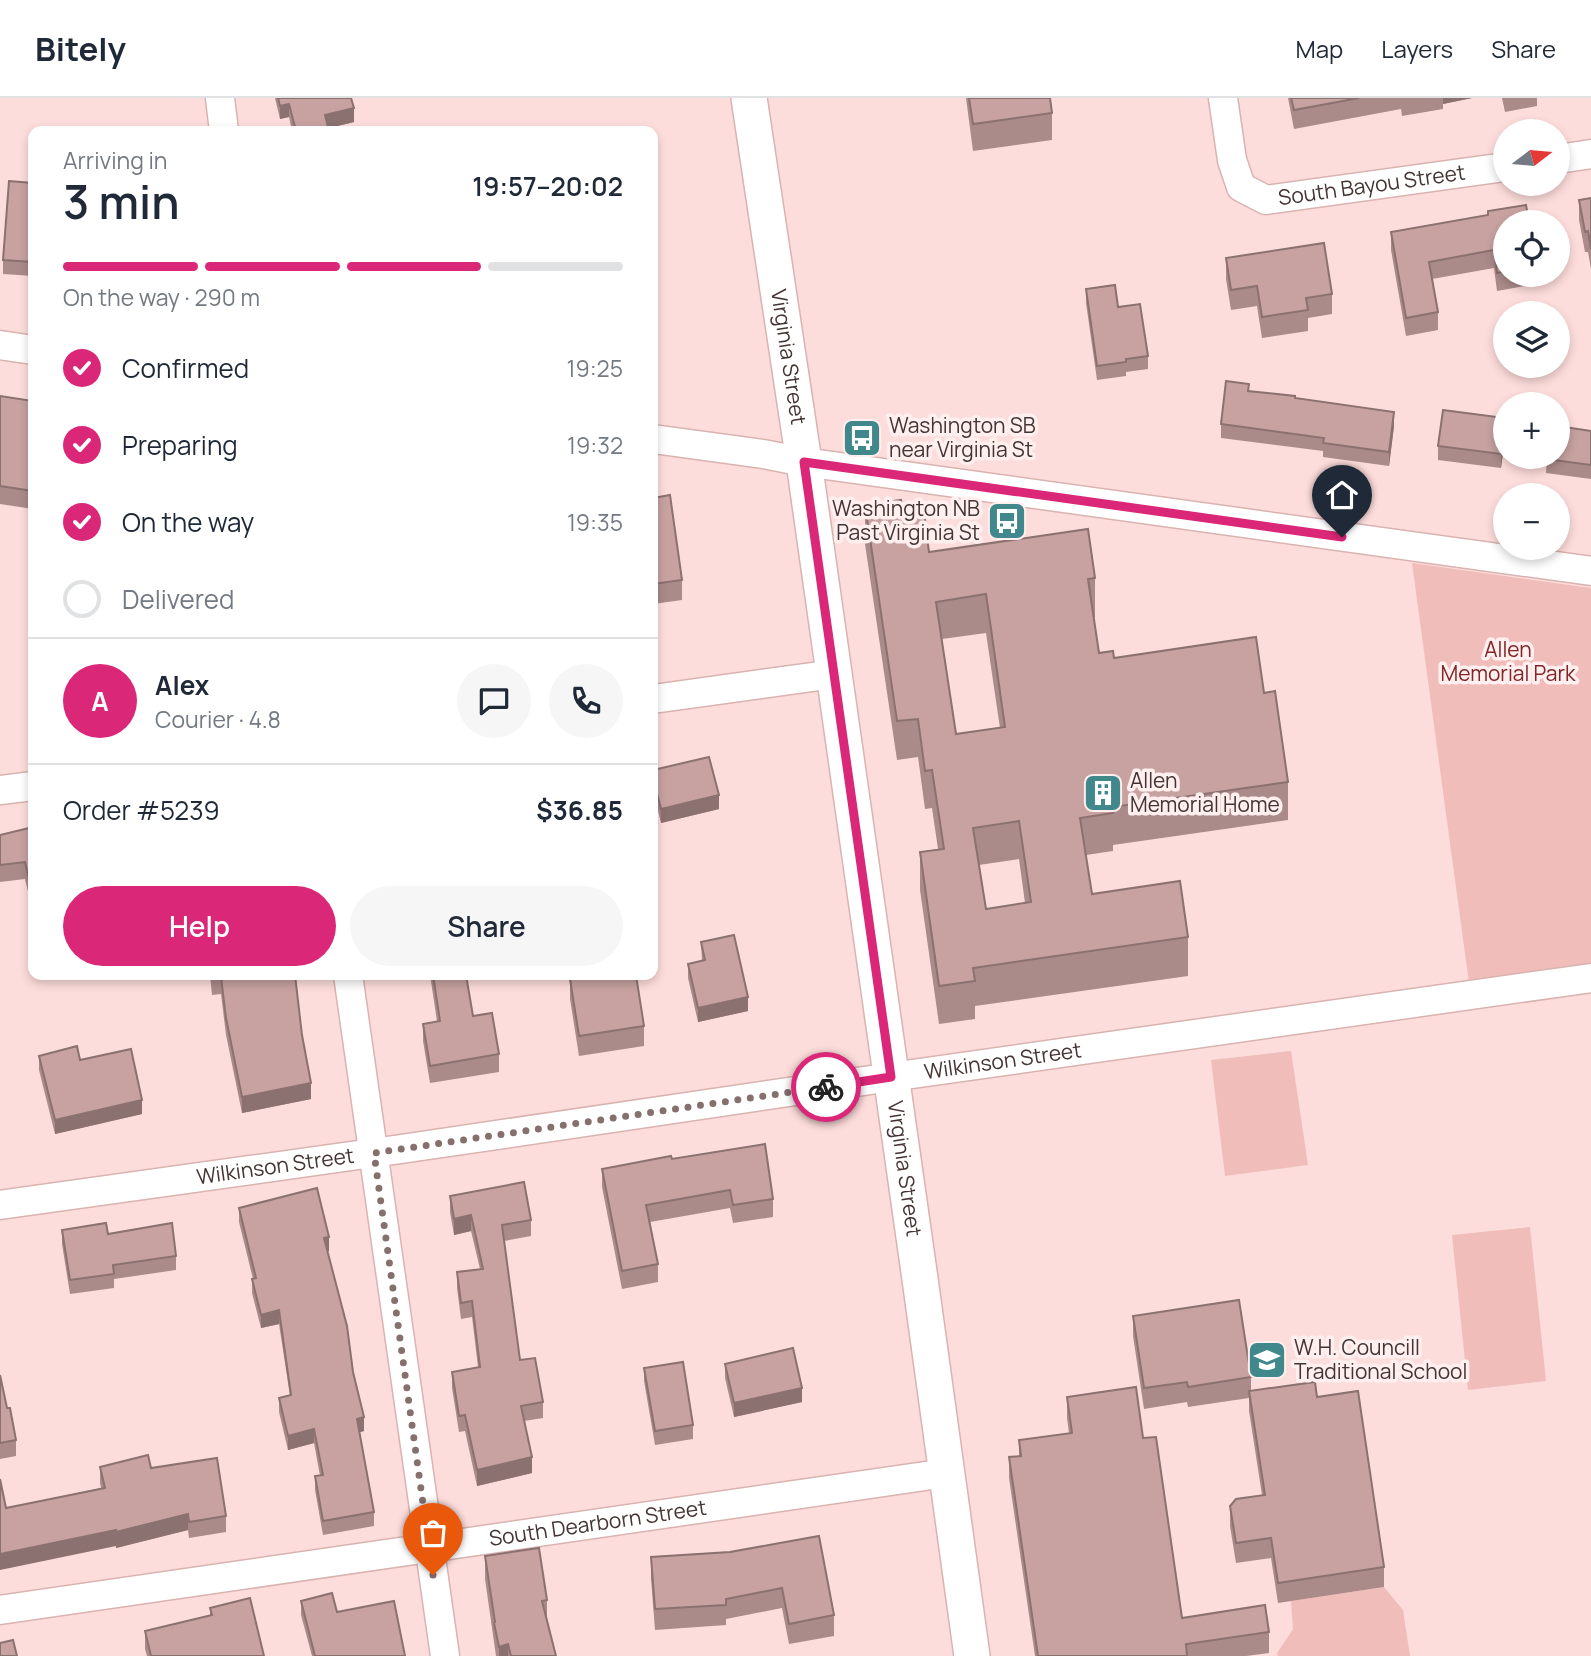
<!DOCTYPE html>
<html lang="en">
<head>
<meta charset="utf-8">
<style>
	:root { --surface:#fff; --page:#f6f6f7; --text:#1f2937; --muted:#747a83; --line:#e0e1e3; --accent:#db2777 }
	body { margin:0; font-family:Manrope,sans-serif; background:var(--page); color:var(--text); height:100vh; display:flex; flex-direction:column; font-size:26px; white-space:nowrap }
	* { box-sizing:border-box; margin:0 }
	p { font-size:23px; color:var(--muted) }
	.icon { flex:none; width:38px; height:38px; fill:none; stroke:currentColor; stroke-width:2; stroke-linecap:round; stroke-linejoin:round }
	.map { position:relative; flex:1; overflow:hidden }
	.panel { position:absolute; left:28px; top:28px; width:630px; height:854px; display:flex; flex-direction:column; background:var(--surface); border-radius:14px; box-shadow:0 4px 10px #0003 }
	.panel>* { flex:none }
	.needle { width:46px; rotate:74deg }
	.fabs { position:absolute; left:1493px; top:21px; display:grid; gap:14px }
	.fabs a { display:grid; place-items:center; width:77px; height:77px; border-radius:50%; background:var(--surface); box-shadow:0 4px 10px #0003; font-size:35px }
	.pin { position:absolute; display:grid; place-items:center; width:60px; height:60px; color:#fff; margin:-72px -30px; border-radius:50% 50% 50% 0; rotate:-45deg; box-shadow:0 0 7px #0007 }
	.pin .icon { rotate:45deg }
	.courier { position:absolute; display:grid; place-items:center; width:70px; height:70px; margin:-35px; border:5px solid #db2777; border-radius:50%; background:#fff; color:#222; box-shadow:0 2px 9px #0007 }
	.overview em { font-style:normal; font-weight:600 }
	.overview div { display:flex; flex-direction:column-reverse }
	.overview { display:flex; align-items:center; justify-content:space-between; height:119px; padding:0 35px }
	h1 { font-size:46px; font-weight:600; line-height:52px }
	.bar { display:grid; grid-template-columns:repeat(4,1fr); gap:10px 7px; align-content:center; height:84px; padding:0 35px }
	.bar i { height:9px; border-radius:5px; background:var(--line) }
	.bar .on { background:var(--accent) }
	.bar p { grid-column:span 4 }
	.line { display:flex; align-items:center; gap:18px; padding:0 35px; border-top:2px solid var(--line) }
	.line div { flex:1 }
	.round { display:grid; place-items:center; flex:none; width:74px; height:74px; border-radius:37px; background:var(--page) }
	ol { padding:0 35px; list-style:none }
	li { display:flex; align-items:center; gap:21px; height:77px }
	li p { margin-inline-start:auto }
	li .icon { padding:7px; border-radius:50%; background:var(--accent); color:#fff; stroke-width:4 }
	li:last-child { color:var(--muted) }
	li i { width:38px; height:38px; border:4px solid var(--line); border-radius:50% }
	.primary-button { display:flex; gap:14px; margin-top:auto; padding:14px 35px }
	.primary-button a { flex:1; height:80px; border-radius:42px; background:var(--accent); color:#fff; font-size:28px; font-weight:600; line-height:80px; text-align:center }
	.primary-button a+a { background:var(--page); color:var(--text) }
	header { display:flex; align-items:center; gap:42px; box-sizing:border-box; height:98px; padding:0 35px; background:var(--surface); border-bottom:2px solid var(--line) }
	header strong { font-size:33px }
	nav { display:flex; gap:38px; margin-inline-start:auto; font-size:24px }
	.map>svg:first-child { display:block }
</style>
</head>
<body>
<header>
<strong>Bitely</strong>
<nav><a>Map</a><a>Layers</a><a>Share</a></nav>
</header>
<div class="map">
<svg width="1591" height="1558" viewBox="0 0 1591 1558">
	<rect width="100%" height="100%" fill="#fddddb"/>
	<path fill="#f0bdba" d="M 1412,465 L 1591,490 L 1591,868 L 1469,885 Z
		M 1291,953 L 1308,1067 L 1225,1078 L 1211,962 Z
		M 1530,1129 L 1546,1283 L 1468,1292 L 1452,1137 Z
		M 1384,1489 L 1403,1512 L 1410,1558 L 1278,1558 L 1277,1555 L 1293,1531 L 1291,1503 Z"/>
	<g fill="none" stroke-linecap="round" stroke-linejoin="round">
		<g stroke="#d9b3b0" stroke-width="31">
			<g id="minor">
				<path d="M 220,0 L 224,33"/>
				<path id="s1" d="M 1223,0 L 1232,62 L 1241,89 L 1266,102 L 1505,69"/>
				<path d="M 1558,61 L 1591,56"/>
				<path d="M 0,247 L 33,252"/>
				<path d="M 653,341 L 763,356 L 804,364 L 1591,473"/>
				<path d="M 653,601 L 834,576"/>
				<path d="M 0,692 L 33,688"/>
				<path d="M 348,877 L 445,1558"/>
				<path id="s2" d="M 0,1107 L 401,1051 L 891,979 L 1591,880"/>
				<path id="s3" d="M 0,1512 L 946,1375"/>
			</g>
		</g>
		<g stroke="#d9b3b0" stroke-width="38">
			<g id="tertiary">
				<path id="s4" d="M 749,0 L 804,364 L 920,1181 L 972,1558"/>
			</g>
		</g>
		<use href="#minor" stroke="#fff" stroke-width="28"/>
		<use href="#tertiary" stroke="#fff" stroke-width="35"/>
	</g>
	<path fill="#ab8b8a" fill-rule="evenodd" d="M 275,0 L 351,0 L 354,24 L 328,30 L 329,33 L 292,33 L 289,19 L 280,21 Z
		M 966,0 L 1050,0 L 1052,15 L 1052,42 L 973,53 Z
		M 1288,0 L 1472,0 L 1443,6 L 1443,11 L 1402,18 L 1401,11 L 1294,31 Z
		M 1502,0 L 1537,0 L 1537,8 L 1505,14 Z
		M 33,85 L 33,178 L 3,176 L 3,162 Z
		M 1591,100 L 1591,171 L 1588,154 L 1585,154 L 1579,122 L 1579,102 Z
		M 1488,113 L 1505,124 L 1505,177 L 1536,177 L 1536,186 L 1497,193 L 1494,170 L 1432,181 L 1438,214 L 1438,232 L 1406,238 L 1391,152 L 1391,134 L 1488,117 Z
		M 1226,160 L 1332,196 L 1332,216 L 1308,220 L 1308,233 L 1262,240 L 1257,208 L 1231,212 L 1226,181 Z
		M 1086,191 L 1118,209 L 1148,258 L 1148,271 L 1126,274 L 1126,278 L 1097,282 L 1086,205 Z
		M 1249,293 L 1394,328 L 1389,368 L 1323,359 L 1323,353 L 1221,340 L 1221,326 Z
		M 0,298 L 33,303 L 33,411 L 0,406 Z
		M 1505,320 L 1505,339 L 1501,370 L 1438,362 L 1438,348 Z
		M 1591,333 L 1591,381 L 1546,375 L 1547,359 Z
		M 653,400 L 682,482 L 682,502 L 653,506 Z
		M 865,407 L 903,417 L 929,454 L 1095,480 L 1095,519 L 1093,519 L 1099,555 L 1264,595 L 1288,684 L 1288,722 L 1113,747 L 1113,753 L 1086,757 L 1092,796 L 1188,839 L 1188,878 L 975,908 L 975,921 L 939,926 L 920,792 L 920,754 L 938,751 L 932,710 L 925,711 L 918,659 L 897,662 L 865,446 ZM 986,535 L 1000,630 L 956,636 L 942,541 ZM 1019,761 L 1025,805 L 986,811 L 979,767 Z
		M 653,672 L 719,711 L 661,725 L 653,693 Z
		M 33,729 L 33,814 L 25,781 L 0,784 L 0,737 Z
		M 701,844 L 748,913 L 698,924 L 688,880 L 688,866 L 702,863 Z
		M 210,877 L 295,877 L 302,937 L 311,1001 L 242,1015 L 226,937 L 221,896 L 212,897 Z
		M 430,877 L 466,877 L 473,918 L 499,956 L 499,974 L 430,985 L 423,943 L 423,926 L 437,923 Z
		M 570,881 L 644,928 L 644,948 L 579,958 L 570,901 Z
		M 39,958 L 80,962 L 142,1016 L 55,1036 L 39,972 Z
		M 672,1061 L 773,1101 L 773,1119 L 733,1125 L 730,1110 L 650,1124 L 658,1166 L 658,1184 L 622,1191 L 602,1089 L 602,1071 Z
		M 450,1098 L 531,1122 L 531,1138 L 504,1143 L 520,1262 L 543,1304 L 543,1320 L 524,1323 L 532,1375 L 477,1388 L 465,1333 L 459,1334 L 452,1290 L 452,1274 L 478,1269 L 472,1219 L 461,1221 L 457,1190 L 457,1174 L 480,1171 L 471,1133 L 454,1137 L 450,1114 Z
		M 239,1110 L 329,1153 L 327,1153 L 353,1274 L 364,1333 L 359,1334 L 374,1414 L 374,1428 L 323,1437 L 315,1392 L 315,1378 L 320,1378 L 314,1345 L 288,1352 L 279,1314 L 279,1300 L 290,1298 L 279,1226 L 261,1230 L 252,1195 L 252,1181 L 253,1181 L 239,1124 Z
		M 62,1132 L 108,1136 L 176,1158 L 176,1172 L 114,1181 L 114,1190 L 70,1196 L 62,1146 Z
		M 1133,1218 L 1251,1279 L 1251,1293 L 1317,1299 L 1384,1469 L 1384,1489 L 1278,1505 L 1271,1460 L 1236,1465 L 1230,1428 L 1230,1408 L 1262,1397 L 1249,1313 L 1249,1300 L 1188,1309 L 1187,1304 L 1144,1311 L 1133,1238 Z
		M 725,1266 L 802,1304 L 734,1319 L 725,1280 Z
		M 644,1270 L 693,1327 L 693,1341 L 655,1347 L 644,1283 Z
		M 0,1277 L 7,1310 L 16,1342 L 16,1358 L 0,1361 Z
		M 1067,1299 L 1143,1340 L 1182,1520 L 1269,1534 L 1269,1555 L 1246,1558 L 1035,1558 L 1009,1380 L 1009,1359 L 1019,1358 L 1019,1342 L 1069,1335 L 1067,1320 Z
		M 100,1369 L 151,1370 L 226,1418 L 226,1434 L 189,1440 L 188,1432 L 116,1450 L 116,1448 L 6,1410 L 101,1390 L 100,1385 Z
		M 730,1454 L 834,1517 L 834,1538 L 789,1546 L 782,1510 L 726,1521 L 726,1527 L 655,1532 L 651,1480 L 651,1459 Z
		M 485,1458 L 547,1502 L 547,1525 L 556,1558 L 496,1558 L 485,1481 Z
		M 301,1503 L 337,1514 L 405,1558 L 312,1558 L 301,1517 Z
		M 210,1510 L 264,1558 L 147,1558 L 145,1551 L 145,1533 L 210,1517 Z"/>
	<path fill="#8b7170" d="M 1443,0 L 1472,0 L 1443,6 Z
		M 289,6 L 289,19 L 280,21 L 280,8 Z
		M 354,10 L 354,24 L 325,31 L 325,17 Z
		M 1394,314 L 1394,328 L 1389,368 L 1389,354 Z
		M 1505,326 L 1505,339 L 1501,370 L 1501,356 Z
		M 719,697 L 719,711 L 661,725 L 661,711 Z
		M 748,899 L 748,913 L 698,924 L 698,910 Z
		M 311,985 L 311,1001 L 242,1015 L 242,999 Z
		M 142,1002 L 142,1016 L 55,1036 L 55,1022 Z
		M 471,1117 L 471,1133 L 454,1137 L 454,1121 Z
		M 329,1139 L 329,1153 L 324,1154 L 324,1140 Z
		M 279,1212 L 279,1226 L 261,1230 L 261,1217 Z
		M 802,1290 L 802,1304 L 734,1319 L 734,1305 Z
		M 364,1319 L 364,1333 L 357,1335 L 357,1321 Z
		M 314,1331 L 314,1345 L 288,1352 L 288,1338 Z
		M 532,1359 L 532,1375 L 477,1388 L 477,1372 Z
		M 188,1416 L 188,1432 L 116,1450 L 116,1434 Z
		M 116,1432 L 116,1448 L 0,1472 L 0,1456 Z
		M 508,1546 L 508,1558 L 499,1558 L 499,1549 Z"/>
	<path fill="#c7a2a0" stroke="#8b7170" stroke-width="2" fill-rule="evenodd" d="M 278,0 L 351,0 L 354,10 L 325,17 L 329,33 L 296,33 L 289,6 L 280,8 Z
		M 969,0 L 1050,0 L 1052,15 L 973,26 Z
		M 1291,0 L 1359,0 L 1294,12 Z
		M 9,83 L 33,85 L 33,164 L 3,162 Z
		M 1591,100 L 1591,151 L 1588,133 L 1585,134 L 1579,102 Z
		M 1526,107 L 1529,124 L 1505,124 L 1505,173 L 1497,175 L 1494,152 L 1429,164 L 1438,214 L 1406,220 L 1391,134 L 1488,117 L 1488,113 Z
		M 1324,145 L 1332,196 L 1306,200 L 1308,212 L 1262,219 L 1257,188 L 1231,192 L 1226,160 Z
		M 1115,187 L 1118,209 L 1140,206 L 1148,258 L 1126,261 L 1126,264 L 1097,268 L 1086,191 Z
		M 1226,283 L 1249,286 L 1248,293 L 1295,298 L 1295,300 L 1394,314 L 1389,354 L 1323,345 L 1324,340 L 1221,326 Z
		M 0,298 L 33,303 L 33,393 L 0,388 Z
		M 1443,312 L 1505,320 L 1501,356 L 1438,348 Z
		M 1558,328 L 1591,333 L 1591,367 L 1546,361 L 1547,359 L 1558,359 Z
		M 670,397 L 682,482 L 653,486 L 653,400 Z
		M 901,402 L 903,417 L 924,414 L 929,454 L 1088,431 L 1095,480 L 1088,481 L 1099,555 L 1113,553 L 1114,560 L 1256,539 L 1264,595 L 1275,593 L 1288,684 L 1112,709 L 1113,715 L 1080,720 L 1092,796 L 1180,783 L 1188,839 L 973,870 L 975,883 L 939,888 L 920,754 L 944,751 L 932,672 L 925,673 L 918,621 L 897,623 L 865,407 ZM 986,496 L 1005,629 L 956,636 L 936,504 ZM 1019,723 L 1031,804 L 986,811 L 973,730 Z
		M 709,659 L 719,697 L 661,711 L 653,680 L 653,672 Z
		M 33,729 L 33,797 L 25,764 L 0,767 L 0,737 Z
		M 734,837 L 748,899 L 698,910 L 688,866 L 705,862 L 701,844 Z
		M 212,877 L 295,877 L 302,937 L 311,985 L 242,999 L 226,920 L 221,879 L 212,880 Z
		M 433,877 L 466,877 L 473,918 L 492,915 L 499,956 L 430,968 L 423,926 L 440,923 Z
		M 594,877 L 636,877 L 644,928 L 579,938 L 570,881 Z
		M 77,948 L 80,962 L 131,951 L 142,1002 L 55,1022 L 39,958 Z
		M 765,1046 L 773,1101 L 733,1107 L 730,1092 L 646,1107 L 658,1166 L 622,1173 L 602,1071 L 671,1058 L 672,1061 Z
		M 524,1084 L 531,1122 L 502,1127 L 520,1262 L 535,1260 L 543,1304 L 521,1308 L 532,1359 L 477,1372 L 465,1317 L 459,1318 L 452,1274 L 480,1269 L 472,1203 L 461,1205 L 457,1174 L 483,1171 L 471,1117 L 454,1121 L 450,1098 Z
		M 317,1090 L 329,1139 L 324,1140 L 347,1228 L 353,1274 L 364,1319 L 357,1321 L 374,1414 L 323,1423 L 315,1378 L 323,1377 L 314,1331 L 288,1338 L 279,1300 L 291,1297 L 279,1212 L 261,1217 L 252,1181 L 256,1180 L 239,1110 Z
		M 106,1125 L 108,1136 L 172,1125 L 176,1158 L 113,1167 L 114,1176 L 70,1182 L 62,1132 Z
		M 1239,1202 L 1251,1279 L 1188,1289 L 1187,1284 L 1144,1290 L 1133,1218 Z
		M 793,1250 L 802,1290 L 734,1305 L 725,1266 Z
		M 683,1264 L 693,1327 L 655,1333 L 644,1270 Z
		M 0,1277 L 7,1310 L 10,1310 L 16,1342 L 0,1345 Z
		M 1315,1284 L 1317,1299 L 1358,1293 L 1384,1469 L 1278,1485 L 1271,1440 L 1236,1445 L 1230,1408 L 1236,1401 L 1265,1397 L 1249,1293 Z
		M 1136,1289 L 1143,1340 L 1156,1339 L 1182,1520 L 1265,1507 L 1269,1534 L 1186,1546 L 1187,1558 L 1038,1558 L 1009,1359 L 1021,1358 L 1019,1342 L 1072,1335 L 1067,1299 Z
		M 148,1357 L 151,1370 L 217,1360 L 226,1418 L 189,1424 L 188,1416 L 116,1434 L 116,1432 L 0,1456 L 0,1381 L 6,1410 L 105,1390 L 100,1369 Z
		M 819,1438 L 834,1517 L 789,1526 L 782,1490 L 726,1501 L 726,1507 L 655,1511 L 651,1459 L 730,1454 Z
		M 539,1450 L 547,1502 L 542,1503 L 556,1558 L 511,1558 L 508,1546 L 499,1549 L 494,1525 L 495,1524 L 485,1458 Z
		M 332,1495 L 337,1514 L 394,1503 L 405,1558 L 315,1558 L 301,1503 Z
		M 250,1500 L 264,1558 L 151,1558 L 145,1533 L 212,1517 L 210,1510 Z
		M 13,1542 L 17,1558 L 0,1558 L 0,1545 Z"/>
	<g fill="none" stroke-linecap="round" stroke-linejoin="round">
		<path stroke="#85706e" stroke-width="7" stroke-dasharray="0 12.6" d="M 433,1477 L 374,1055 L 826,989"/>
		<path stroke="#db2777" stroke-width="9" d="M 826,989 L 891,979 L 804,364 L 1342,439"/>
	</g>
	<defs>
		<g id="bus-square" transform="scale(2.0125)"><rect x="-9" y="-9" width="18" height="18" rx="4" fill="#40888c" stroke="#ffefee"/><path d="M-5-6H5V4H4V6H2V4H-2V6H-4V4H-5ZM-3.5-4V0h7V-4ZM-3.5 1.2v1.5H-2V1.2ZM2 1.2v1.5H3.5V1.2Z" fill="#fff"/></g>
		<g id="building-square" transform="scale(2.0125)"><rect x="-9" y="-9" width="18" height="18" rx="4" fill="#40888c" stroke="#ffefee"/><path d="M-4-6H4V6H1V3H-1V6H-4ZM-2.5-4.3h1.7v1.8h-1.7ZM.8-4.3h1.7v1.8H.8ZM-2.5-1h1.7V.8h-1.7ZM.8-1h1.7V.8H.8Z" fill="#fff"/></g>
		<g id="school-square" transform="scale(2.0125)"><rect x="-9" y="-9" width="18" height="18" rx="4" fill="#40888c" stroke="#ffefee"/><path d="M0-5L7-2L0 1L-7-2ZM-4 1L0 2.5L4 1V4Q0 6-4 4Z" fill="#fff"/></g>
	</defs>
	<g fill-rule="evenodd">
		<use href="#bus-square" x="862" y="340"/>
		<use href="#bus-square" x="1007" y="423"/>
		<use href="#building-square" x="1103" y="695"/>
		<use href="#school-square" x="1267" y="1262"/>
	</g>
	<g text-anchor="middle" stroke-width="7" stroke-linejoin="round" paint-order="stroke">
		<g font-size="21" fill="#443534" stroke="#ffefee">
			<text dy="7" stroke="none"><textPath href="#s1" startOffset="226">South Bayou Street</textPath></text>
			<text dy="7" stroke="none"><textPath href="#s4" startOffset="262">Virginia Street</textPath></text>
			<text dy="7" stroke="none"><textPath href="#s2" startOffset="1013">Wilkinson Street</textPath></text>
			<text dy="7" stroke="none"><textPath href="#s2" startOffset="278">Wilkinson Street</textPath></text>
			<text dy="7" stroke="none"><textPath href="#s4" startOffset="1082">Virginia Street</textPath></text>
			<text dy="7" stroke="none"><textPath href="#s3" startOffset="604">South Dearborn Street</textPath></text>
		</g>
		<g font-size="21" fill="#443534" stroke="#ffefee" text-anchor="start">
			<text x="889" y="335">Washington SB<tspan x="889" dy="24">near Virginia St</tspan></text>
			<text x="980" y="418" text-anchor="end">Washington NB<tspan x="980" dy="24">Past Virginia St</tspan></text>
			<text x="1130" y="690">Allen<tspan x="1130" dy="24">Memorial Home</tspan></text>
			<text x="1294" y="1257">W.H. Councill<tspan x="1294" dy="24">Traditional School</tspan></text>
		</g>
		<g font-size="21" fill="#812528" stroke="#ffefee">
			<text x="1508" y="559">Allen<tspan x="1508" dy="24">Memorial Park</tspan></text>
		</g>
	</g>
</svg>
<div class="fabs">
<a><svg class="needle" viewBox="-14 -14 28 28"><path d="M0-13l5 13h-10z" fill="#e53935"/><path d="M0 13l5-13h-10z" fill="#747a83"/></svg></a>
<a><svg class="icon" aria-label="locate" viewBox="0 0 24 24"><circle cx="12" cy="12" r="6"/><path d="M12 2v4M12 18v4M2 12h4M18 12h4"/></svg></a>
<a><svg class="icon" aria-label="layers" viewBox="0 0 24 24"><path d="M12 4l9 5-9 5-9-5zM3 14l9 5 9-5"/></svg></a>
<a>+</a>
<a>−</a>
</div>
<div class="pin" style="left:433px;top:1477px;background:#ea580c"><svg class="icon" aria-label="bag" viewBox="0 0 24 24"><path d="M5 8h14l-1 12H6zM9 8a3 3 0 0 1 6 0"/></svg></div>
<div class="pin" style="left:1342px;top:439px;background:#1f2937"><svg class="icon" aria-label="home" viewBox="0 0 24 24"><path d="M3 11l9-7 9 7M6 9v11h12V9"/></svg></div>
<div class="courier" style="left:826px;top:989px"><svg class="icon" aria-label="bike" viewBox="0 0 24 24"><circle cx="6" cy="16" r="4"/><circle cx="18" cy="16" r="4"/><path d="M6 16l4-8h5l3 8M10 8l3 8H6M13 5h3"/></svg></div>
<section class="panel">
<div class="overview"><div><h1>3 min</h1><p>Arriving in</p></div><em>19:57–20:02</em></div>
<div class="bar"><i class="on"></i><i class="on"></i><i class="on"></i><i></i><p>On the way · 290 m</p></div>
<ol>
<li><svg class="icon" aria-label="check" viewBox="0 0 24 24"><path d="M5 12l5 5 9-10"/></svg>Confirmed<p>19:25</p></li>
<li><svg class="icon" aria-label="check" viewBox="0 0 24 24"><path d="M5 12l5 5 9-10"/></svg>Preparing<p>19:32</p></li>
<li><svg class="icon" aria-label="check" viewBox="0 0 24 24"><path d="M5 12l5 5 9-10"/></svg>On the way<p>19:35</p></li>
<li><i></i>Delivered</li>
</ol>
<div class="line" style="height:126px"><b class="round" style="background:var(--accent);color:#fff">A</b><div><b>Alex</b><p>Courier · 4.8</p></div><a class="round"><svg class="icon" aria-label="chat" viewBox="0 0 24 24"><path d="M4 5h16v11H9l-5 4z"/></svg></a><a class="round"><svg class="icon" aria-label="phone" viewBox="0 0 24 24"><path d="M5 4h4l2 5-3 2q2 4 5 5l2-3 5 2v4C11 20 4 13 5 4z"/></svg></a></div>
<div class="line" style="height:91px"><div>Order #5239</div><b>$36.85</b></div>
<div class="primary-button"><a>Help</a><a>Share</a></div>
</section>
</div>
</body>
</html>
